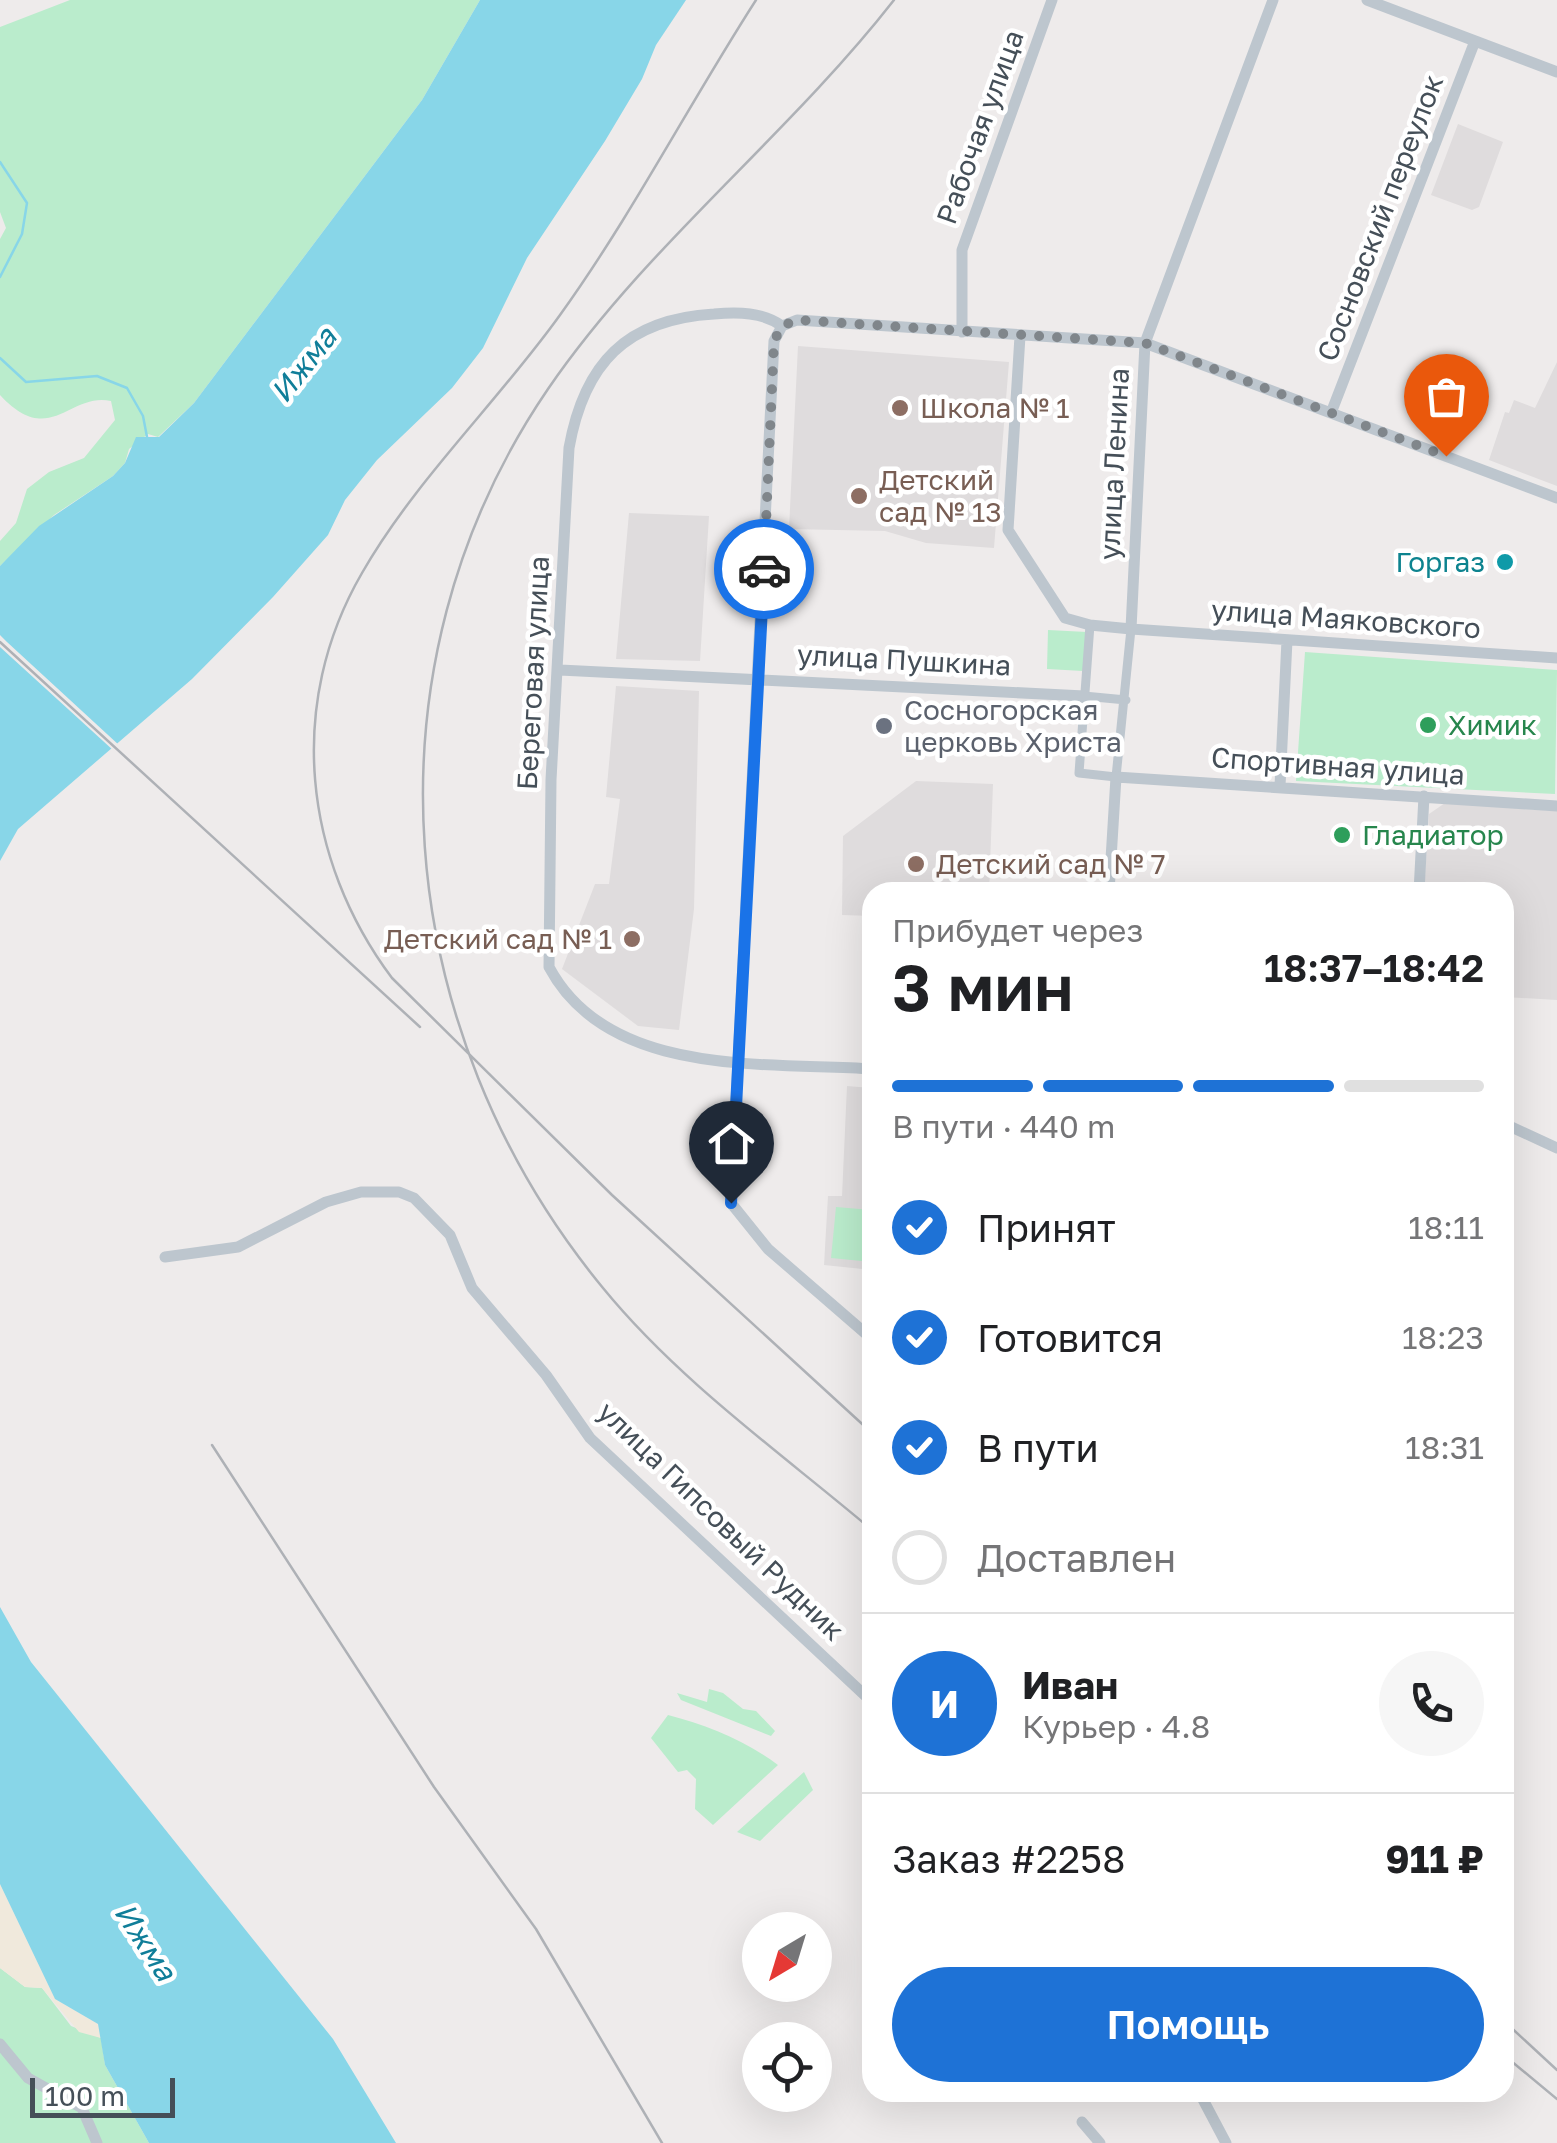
<!DOCTYPE html>
<html lang="ru">
<head>
<meta charset="utf-8">
<style>
	:root { --surface:#fff; --page:#f6f6f6; --text:#202124; --muted:#757577; --line:#e0e0e0; --accent:#1e72d6 }
	body { margin:0; font-family:"Golos Text",sans-serif; background:var(--page); color:var(--text); height:100vh; display:flex; flex-direction:column; font-size:38px; white-space:nowrap }
	* { box-sizing:border-box; margin:0 }
	p { font-size:32px; color:var(--muted) }
	.icon { flex:none; width:55px; height:55px; fill:none; stroke:currentColor; stroke-width:2; stroke-linecap:round; stroke-linejoin:round }
	.map { position:relative; flex:1; overflow:hidden }
	.sheet { position:absolute; left:862px; top:882px; width:652px; height:1220px; display:flex; flex-direction:column; background:var(--surface); border-radius:30px; box-shadow:0 10px 40px #0002 }
	.sheet>* { flex:none }
	.needle { width:65px; rotate:218deg }
	.tools { position:absolute; left:742px; top:1912px; display:grid; gap:20px }
	.tools a { display:grid; place-items:center; width:90px; height:90px; border-radius:50%; background:var(--surface); box-shadow:0 10px 40px #0002; font-size:50px }
	.scale { position:absolute; left:30px; bottom:25px; width:145px; box-sizing:border-box; padding-left:10px; border:5px solid #454f58; border-top:0; font-size:28px; line-height:35px; white-space:nowrap; color:#454f58; -webkit-text-stroke:8px #fff; paint-order:stroke }
	.pin { position:absolute; display:grid; place-items:center; width:85px; height:85px; color:#fff; margin:-102px -42px; border-radius:50% 50% 50% 0; rotate:-45deg; box-shadow:0 0 10px #0007 }
	.pin .icon { rotate:45deg }
	.courier { position:absolute; display:grid; place-items:center; width:100px; height:100px; margin:-50px; border:8px solid #1a73e8; border-radius:50%; background:#fff; color:#222; box-shadow:0 2px 12px #0007 }
	.headline em { font-style:normal; font-weight:600 }
	.headline div { display:flex; flex-direction:column-reverse }
	.headline { display:flex; align-items:center; justify-content:space-between; height:170px; padding:0 30px }
	h1 { font-size:65px; font-weight:600; line-height:75px }
	.bar { display:grid; grid-template-columns:repeat(4,1fr); gap:15px 10px; align-content:center; height:120px; padding:0 30px }
	.bar i { height:12px; border-radius:8px; background:var(--line) }
	.bar .selected { background:var(--accent) }
	.bar p { grid-column:span 4 }
	.line { display:flex; align-items:center; gap:25px; padding:0 30px; border-top:2px solid var(--line) }
	.line div { flex:1 }
	.round { display:grid; place-items:center; flex:none; width:105px; height:105px; border-radius:52px; background:var(--page) }
	ol { padding:0 30px; list-style:none }
	li { display:flex; align-items:center; gap:30px; height:110px }
	li p { margin-inline-start:auto }
	li .icon { padding:10px; border-radius:50%; background:var(--accent); color:#fff; stroke-width:4 }
	li:last-child { color:var(--muted) }
	li i { width:55px; height:55px; border:5px solid var(--line); border-radius:50% }
	.button { display:flex; gap:20px; margin-top:auto; padding:20px 30px }
	.button a { flex:1; height:115px; border-radius:60px; background:var(--accent); color:#fff; font-size:40px; font-weight:600; line-height:115px; text-align:center }
	.map>svg:first-child { display:block }
</style>
</head>
<body>
<div class="map">
<svg width="1557" height="2143" viewBox="0 0 1557 2143">
	<rect width="100%" height="100%" fill="#eeebeb"/>
	<path fill="#dfdcdd" d="M 1458,124 L 1503,142 L 1479,207 L 1472,210 L 1431,195 Z
		M 798,346 L 1009,362 L 994,548 L 926,543 L 885,531 L 789,529 Z
		M 1557,362 L 1557,486 L 1489,460 L 1505,412 L 1509,413 L 1514,400 L 1535,408 Z
		M 629,513 L 709,516 L 700,661 L 616,659 Z
		M 616,686 L 699,691 L 694,909 L 679,1030 L 638,1026 L 562,969 L 595,884 L 609,884 L 620,799 L 606,797 Z
		M 916,781 L 993,784 L 989,892 L 872,892 L 872,916 L 842,915 L 843,836 Z
		M 1445,803 L 1557,811 L 1557,1000 L 1505,997 L 1505,892 L 1424,892 L 1429,814 Z
		M 847,1086 L 872,1088 L 872,1270 L 824,1265 L 828,1196 L 842,1196 Z"/>
	<path fill="#baeccc" d="M 70,0 L 480,0 L 422,100 L 194,403 L 158,437 L 148,434 L 129,449 L 125,463 L 113,476 L 54,515 L 0,566 L 0,541 L 16,523 L 27,489 L 49,472 L 84,458 L 115,420 L 111,401 C 69,392 50,449 0,395 L 0,239 L 6,228 L 0,212 L 0,27 Z
		M 1048,630 L 1087,632 L 1083,671 L 1047,669 Z
		M 1305,652 L 1557,670 L 1555,794 L 1296,781 Z
		M 836,1207 L 872,1210 L 872,1262 L 831,1258 Z
		M 709,1689 L 723,1693 L 743,1709 L 756,1711 L 775,1731 L 771,1736 L 681,1700 L 677,1693 L 707,1702 Z
		M 668,1715 C 707,1725 746,1741 778,1765 L 713,1825 L 695,1809 L 696,1779 L 687,1770 L 678,1772 L 651,1738 Z
		M 804,1772 L 813,1790 L 760,1841 L 737,1832 Z
		M 0,1968 L 25,1987 L 42,1988 L 71,2026 L 101,2038 L 105,2065 L 149,2143 L 0,2143 Z"/>
	<path fill="#f0e9dc" d="M 0,1884 L 55,1999 L 98,2024 L 101,2038 L 79,2032 L 42,1988 L 25,1987 L 0,1968 Z"/>
	<path fill="#88d6e8" d="M 480,0 L 686,0 L 656,45 L 642,79 L 605,141 L 527,258 L 483,348 L 452,388 L 377,460 L 345,500 L 328,535 L 273,597 L 192,679 L 18,829 L 0,861 L 0,566 L 39,526 L 113,476 L 125,463 L 136,437 L 159,437 L 194,403 L 422,100 Z
		M 0,1607 L 31,1662 L 333,2039 L 396,2143 L 149,2143 L 105,2065 L 98,2024 L 55,1999 L 0,1884 Z"/>
	<path fill="#eeebeb" d="M 0,635 L 7,642 L 120,746 L 114,751 L 0,647 Z"/>
	<g fill="none" stroke-linecap="round" stroke-linejoin="round">
		<path stroke="#88d6e8" stroke-width="2.5" d="M 0,162 L 27,203 L 22,234 L 0,277
			M 0,358 L 26,382 L 97,376 L 127,388 L 143,416 L 147,437"/>
		<path stroke="#bdc6ce" stroke-width="9" d="M 1090,625 L 1079,773 L 1116,777 L 1131,629
			M 1084,696 L 1126,700"/>
		<path stroke="#bdc6ce" stroke-width="11" d="M 1367,0 L 1557,72
			M 782,326 C 763,312 738,312 714,314 C 626,319 584,364 569,448 L 551,780 L 549,967 C 608,1078 766,1062 872,1069
			M 782,326 L 774,341 L 731,1203 L 768,1249 L 872,1339
			M 782,326 L 797,320 L 1145,343 L 1557,498
			M 962,332 L 962,250 L 1052,0
			M 1020,336 L 1008,530 L 1065,618 L 1090,625 L 1131,629 L 1557,658
			M 1331,413 L 1475,41
			M 1131,629 L 1145,343 L 1273,0
			M 560,670 L 1084,696
			M 1280,786 L 1287,640
			M 1109,892 L 1116,777 L 1557,806
			M 1419,892 L 1424,796
			M 1505,1124 L 1557,1148
			M 165,1257 L 238,1247 L 326,1202 L 361,1192 L 399,1192 L 414,1198 L 450,1235 L 472,1288 L 546,1375 L 590,1438 L 872,1702
			M 0,2044 L 28,2078 L 82,2108 L 97,2143
			M 1199,2092 L 1226,2143
			M 1082,2122 L 1100,2143"/>
		<path stroke="#aeb1b6" stroke-width="2.5" d="M 756,0 C 689,104 632,215 560,315 C 497,403 416,479 362,573 C 286,704 303,859 392,978 L 612,1195 L 872,1433
			M 0,642 L 420,1027
			M 212,1445 L 434,1787 L 536,1929 L 662,2143
			M 872,1530 C 781,1453 679,1381 603,1288 C 391,1031 358,667 548,389 C 646,246 787,137 894,0
			M 1505,2022 L 1557,2070
			M 1505,2056 L 1557,2099"/>
	</g>
	<g fill="none" stroke-linecap="round" stroke-linejoin="round">
		<path stroke="#80868b" stroke-width="10" stroke-dasharray="0 18" d="M 764,569 L 774,341 L 782,326 L 797,320 L 1145,343 L 1446,456"/>
		<path stroke="#1a73e8" stroke-width="12" d="M 731,1203 L 764,569"/>
	</g>
	<g fill="#8d6e63" stroke="#fff" stroke-width="4">
		<circle cx="900" cy="408" r="10"/>
		<circle cx="859" cy="496" r="10"/>
		<circle cx="916" cy="864" r="10"/>
		<circle cx="632" cy="939" r="10"/>
	</g>
	<circle fill="#0f9aa8" stroke="#fff" stroke-width="4" cx="1505" cy="562" r="10"/>
	<g fill="#2e9e5b" stroke="#fff" stroke-width="4">
		<circle cx="1428" cy="725" r="10"/>
		<circle cx="1342" cy="835" r="10"/>
	</g>
	<circle fill="#6b7280" stroke="#fff" stroke-width="4" cx="884" cy="726" r="10"/>
	<g text-anchor="middle" stroke-width="9" stroke-linejoin="round" paint-order="stroke">
		<g font-size="28" fill="#454f58" stroke="#fff">
			<text transform="translate(980 127) rotate(-70)" y="10">Рабочая улица</text>
			<text transform="translate(1380 218) rotate(-69)" y="10">Сосновский переулок</text>
			<text transform="translate(1114 464) rotate(-87)" y="10">улица Ленина</text>
			<text transform="translate(1346 619) rotate(4)" y="10">улица Маяковского</text>
			<text transform="translate(904 660) rotate(3)" y="10">улица Пушкина</text>
			<text transform="translate(533 673) rotate(-87)" y="10">Береговая улица</text>
			<text transform="translate(1338 766) rotate(4)" y="10">Спортивная улица</text>
			<text transform="translate(721 1521) rotate(44)" y="10">улица Гипсовый Рудник</text>
		</g>
		<g font-size="28" fill="#785e54" stroke="#fff" text-anchor="start">
			<text x="920" y="418">Школа № 1</text>
			<text x="879" y="490">Детский<tspan x="879" dy="32">сад № 13</tspan></text>
			<text x="936" y="874">Детский сад № 7</text>
			<text x="612" y="949" text-anchor="end">Детский сад № 1</text>
		</g>
		<g font-size="28" fill="#0d838f" stroke="#fff" text-anchor="end">
			<text x="1485" y="572">Горгаз</text>
		</g>
		<g font-size="28" fill="#5b616d" stroke="#fff" text-anchor="start">
			<text x="904" y="720">Сосногорская<tspan x="904" dy="32">церковь Христа</tspan></text>
		</g>
		<g font-size="28" fill="#27864d" stroke="#fff" text-anchor="start">
			<text x="1448" y="735">Химик</text>
			<text x="1362" y="845">Гладиатор</text>
		</g>
		<g font-size="30" font-style="italic" fill="#107e99" stroke="#fff">
			<text transform="translate(304 365) rotate(-52)" y="10">Ижма</text>
			<text transform="translate(145 1942) rotate(57)" y="10">Ижма</text>
		</g>
	</g>
</svg>
<div class="tools">
<a><svg class="needle" viewBox="-14 -14 28 28"><path d="M0-13l5 13h-10z" fill="#e53935"/><path d="M0 13l5-13h-10z" fill="#757577"/></svg></a>
<a><svg class="icon" aria-label="locate" viewBox="0 0 24 24"><circle cx="12" cy="12" r="6"/><path d="M12 2v4M12 18v4M2 12h4M18 12h4"/></svg></a>
</div>
<div class="scale">100 m</div>
<div class="pin" style="left:1446px;top:456px;background:#ea580c"><svg class="icon" aria-label="bag" viewBox="0 0 24 24"><path d="M5 8h14l-1 12H6zM9 8a3 3 0 0 1 6 0"/></svg></div>
<div class="pin" style="left:731px;top:1203px;background:#1f2937"><svg class="icon" aria-label="home" viewBox="0 0 24 24"><path d="M3 11l9-7 9 7M6 9v11h12V9"/></svg></div>
<div class="courier" style="left:764px;top:569px"><svg class="icon" aria-label="car" viewBox="0 0 24 24"><path d="M5 17H2v-5l4-1 3-4h7l3 4 3 1v5h-3M9 17h6M6 11h13"/><circle cx="7" cy="17" r="2"/><circle cx="17" cy="17" r="2"/></svg></div>
<section class="sheet">
<div class="headline"><div><h1>3 мин</h1><p>Прибудет через</p></div><em>18:37–18:42</em></div>
<div class="bar"><i class="selected"></i><i class="selected"></i><i class="selected"></i><i></i><p>В пути · 440 m</p></div>
<ol>
<li><svg class="icon" aria-label="check" viewBox="0 0 24 24"><path d="M5 12l5 5 9-10"/></svg>Принят<p>18:11</p></li>
<li><svg class="icon" aria-label="check" viewBox="0 0 24 24"><path d="M5 12l5 5 9-10"/></svg>Готовится<p>18:23</p></li>
<li><svg class="icon" aria-label="check" viewBox="0 0 24 24"><path d="M5 12l5 5 9-10"/></svg>В пути<p>18:31</p></li>
<li><i></i>Доставлен</li>
</ol>
<div class="line" style="height:180px"><b class="round" style="background:var(--accent);color:#fff">И</b><div><b>Иван</b><p>Курьер · 4.8</p></div><a class="round"><svg class="icon" aria-label="phone" viewBox="0 0 24 24"><path d="M5 4h4l2 5-3 2q2 4 5 5l2-3 5 2v4C11 20 4 13 5 4z"/></svg></a></div>
<div class="line" style="height:130px"><div>Заказ #2258</div><b>911 ₽</b></div>
<div class="button"><a>Помощь</a></div>
</section>
</div>
</body>
</html>
